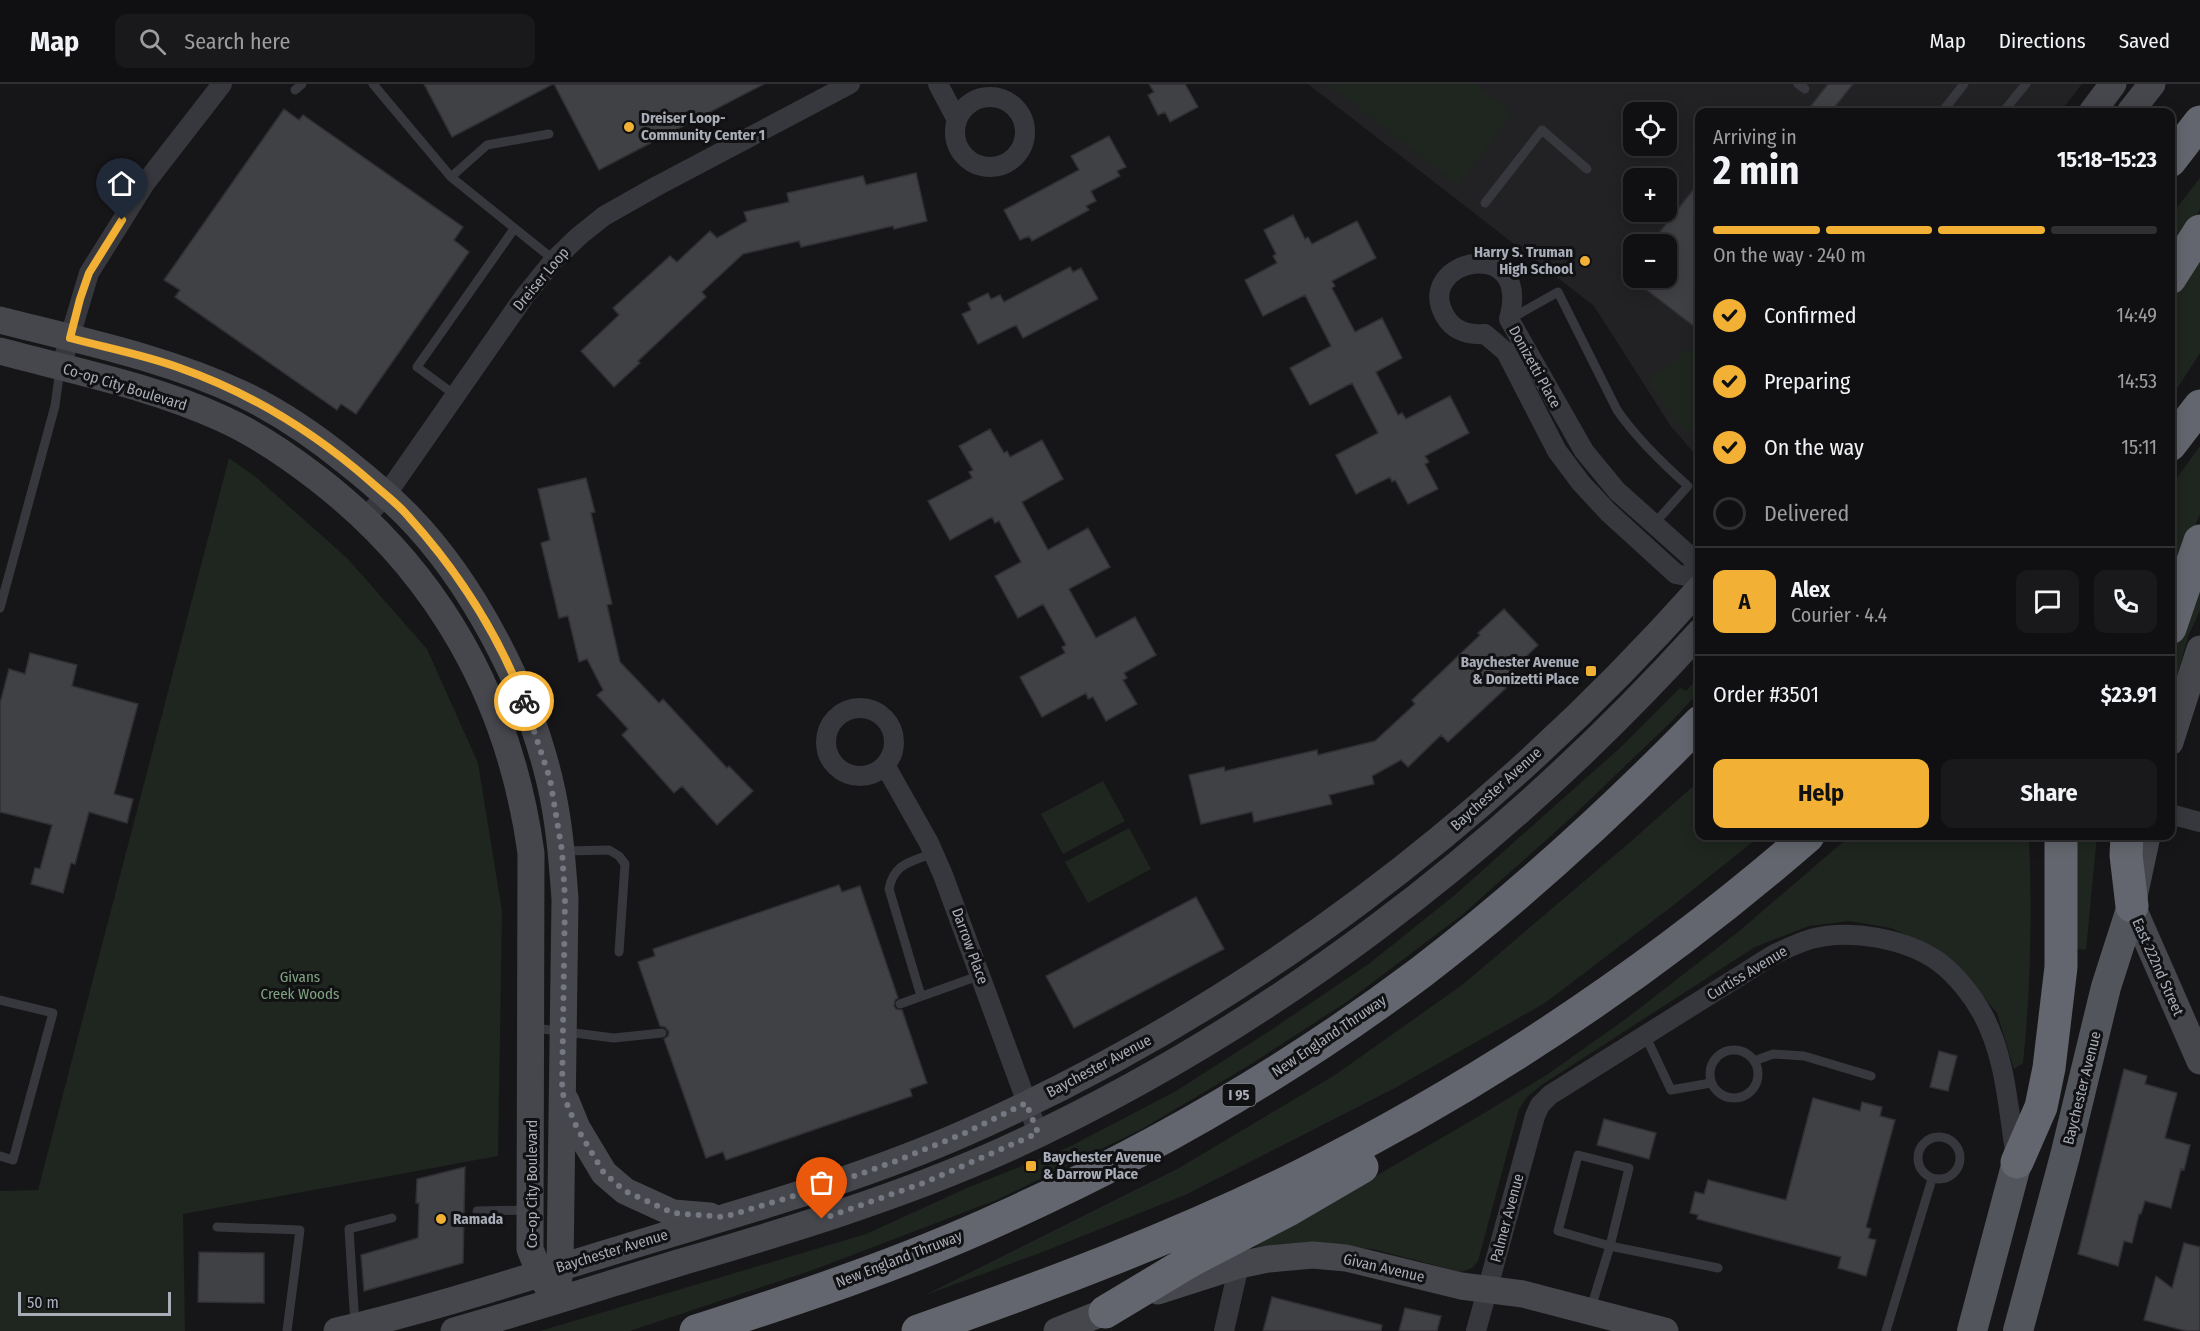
<!DOCTYPE html>
<html lang="en">
<head>
<meta charset="utf-8">
<style>
	:root { --surface:#101012; --page:#19191b; --text:#f1f3f6; --muted:#9c9d9f; --line:#303032; --accent:#f2b134 }
	body { margin:0; font-family:"Fira Sans Condensed",sans-serif; background:var(--page); color:var(--text); height:100vh; display:flex; flex-direction:column; font-size:22px; white-space:nowrap }
	* { box-sizing:border-box; margin:0 }
	p { font-size:20px; color:var(--muted) }
	.icon { flex:none; width:33px; height:33px; fill:none; stroke:currentColor; stroke-width:2; stroke-linecap:round; stroke-linejoin:round }
	.map { position:relative; flex:1; overflow:hidden }
	.details { position:absolute; left:1695px; top:24px; width:480px; height:732px; display:flex; flex-direction:column; background:var(--surface); border-radius:12px; box-shadow:0 3px 15px #0003,0 0 0 2px var(--line) }
	.details>* { flex:none }
	.fabs { position:absolute; left:1623px; top:18px; display:grid; gap:12px }
	.fabs a { display:grid; place-items:center; width:54px; height:54px; border-radius:12px; background:var(--surface); box-shadow:0 3px 15px #0003,0 0 0 2px var(--line); font-size:30px }
	.scale { position:absolute; left:18px; bottom:15px; width:153px; box-sizing:border-box; padding-left:6px; border:3px solid #a8adb8; border-top:0; font-size:16px; line-height:21px; white-space:nowrap; color:#a8adb8; -webkit-text-stroke:4px #111113; paint-order:stroke }
	.pin { position:absolute; display:grid; place-items:center; width:51px; height:51px; color:#fff; margin:-62px -26px; border-radius:50% 50% 50% 0; rotate:-45deg; box-shadow:0 0 6px #0007 }
	.pin .icon { rotate:45deg }
	.courier { position:absolute; display:grid; place-items:center; width:60px; height:60px; margin:-30px; border:4px solid #f2b134; border-radius:50%; background:#fff; color:#222; box-shadow:0 2px 8px #0007 }
	.summary em { font-style:normal; font-weight:700 }
	.summary div { display:flex; flex-direction:column-reverse }
	.summary { display:flex; align-items:center; justify-content:space-between; height:102px; padding:0 18px }
	h1 { font-size:39px; font-weight:700; line-height:45px }
	.bar { display:grid; grid-template-columns:repeat(4,1fr); gap:9px 6px; align-content:center; height:72px; padding:0 18px }
	.bar i { height:8px; border-radius:4px; background:var(--line) }
	.bar .active { background:var(--accent) }
	.bar p { grid-column:span 4 }
	.line { display:flex; align-items:center; gap:15px; padding:0 18px; border-top:2px solid var(--line) }
	.line div { flex:1 }
	.round { display:grid; place-items:center; flex:none; width:63px; height:63px; border-radius:12px; background:var(--page) }
	ol { padding:0 18px; list-style:none }
	li { display:flex; align-items:center; gap:18px; height:66px }
	li p { margin-inline-start:auto }
	li .icon { padding:6px; border-radius:50%; background:var(--accent); color:#111; stroke-width:4 }
	li:last-child { color:var(--muted) }
	li i { width:33px; height:33px; border:3px solid var(--line); border-radius:50% }
	.button { display:flex; gap:12px; margin-top:auto; padding:12px 18px }
	.button a { flex:1; height:69px; border-radius:12px; background:var(--accent); color:#111; font-size:24px; font-weight:700; line-height:69px; text-align:center }
	.button a+a { background:var(--page); color:var(--text) }
	header { display:flex; align-items:center; gap:36px; box-sizing:border-box; height:84px; padding:0 30px; background:var(--surface); border-bottom:2px solid var(--line) }
	header strong { font-size:28px }
	nav { display:flex; gap:33px; margin-inline-start:auto; font-size:21px }
	.search { width:420px; height:54px; background:var(--page); display:flex; align-items:center; gap:15px; box-sizing:border-box; padding:0 21px; border-radius:12px; color:var(--muted); font-size:22px }
	.map>svg:first-child { display:block }
</style>
</head>
<body>
<header>
<strong>Map</strong>
<div class="search"><svg class="icon" aria-label="search" viewBox="0 0 24 24"><circle cx="10" cy="10" r="6"/><path d="M15 15l6 6"/></svg>Search here</div>
<nav><a>Map</a><a>Directions</a><a>Saved</a></nav>
</header>
<div class="map">
<svg width="2200" height="1247" viewBox="0 0 2200 1247">
	<rect width="100%" height="100%" fill="#161618"/>
	<path fill="#222225" fill-rule="evenodd" d="M 1308,0 L 2082,0 L 2060,28 L 1700,28 L 1699,375 L 1670,341 L 1594,222 ZM 1634,28 L 1666,28 L 1666,62 L 1634,62 ZM 1634,94 L 1666,94 L 1666,128 L 1634,128 ZM 1634,160 L 1666,160 L 1666,194 L 1634,194 Z"/>
	<path fill="#1e261f" d="M 1327,0 L 1475,0 L 1513,30 L 1458,101 Z
		M 2200,94 L 2200,126 L 2171,172 L 2171,131 Z
		M 2200,173 L 2200,269 L 2171,314 L 2170,221 Z
		M 1688,264 L 1699,274 L 1699,356 L 1674,335 L 1649,297 Z
		M 2200,362 L 2200,430 L 2171,499 L 2171,402 Z
		M 229,374 L 257,394 L 347,474 L 427,565 L 478,679 L 502,827 L 498,1072 L 183,1130 L 185,1247 L 0,1247 L 0,1107 L 38,1106 Z
		M 2200,492 L 2200,527 L 2189,550 L 2171,613 L 2171,581 L 2188,518 Z
		M 1699,593 L 1699,608 L 1672,637 L 1572,733 L 1462,831 L 1348,917 L 1248,982 L 1142,1045 L 999,1115 L 813,1186 L 630,1247 L 540,1247 L 866,1150 L 967,1104 L 1067,1064 L 1176,1007 L 1268,948 L 1370,879 L 1456,810 L 1622,662 L 1680,604 L 1686,607 Z
		M 1103,697 L 1125,737 L 1063,770 L 1041,730 Z
		M 1699,697 L 1700,752 L 1760,752 L 1675,820 L 1545,919 L 1395,1004 L 1185,1111 L 1040,1169 L 923,1212 L 1179,1084 L 1335,991 L 1462,901 L 1628,760 Z
		M 1129,744 L 1151,785 L 1088,819 L 1065,778 Z
		M 1850,752 L 2029,752 C 2032,828 2031,903 2023,979 L 2014,985 L 1997,929 L 1964,889 L 1935,864 L 1891,844 L 1849,837 L 1809,842 L 1755,863 L 1543,1000 L 1527,1013 L 1519,1025 L 1478,1177 L 1472,1184 L 1461,1188 L 1373,1165 L 1287,1160 L 1253,1163 L 1481,1031 L 1548,990 L 1627,934 L 1738,848 Z
		M 2072,752 L 2097,752 L 2086,866 L 2072,864 Z"/>
	<path fill="#404145" stroke="#303034" stroke-width="1.5" d="M 424,0 L 553,0 L 452,53 Z
		M 554,0 L 764,0 L 599,86 Z
		M 1149,0 L 1185,0 L 1198,23 L 1170,38 L 1165,28 L 1158,31 L 1148,11 L 1154,8 Z
		M 1828,0 L 1853,0 L 1831,28 L 1806,28 Z
		M 284,25 L 299,36 L 303,31 L 463,143 L 454,156 L 469,168 L 356,330 L 341,320 L 337,326 L 175,213 L 180,206 L 164,196 Z
		M 1109,52 L 1126,83 L 1117,87 L 1120,92 L 1091,107 L 1096,117 L 1086,122 L 1089,126 L 1032,157 L 1029,152 L 1020,156 L 1004,126 L 1079,86 L 1071,72 Z
		M 916,89 L 927,137 L 894,145 L 893,142 L 801,163 L 799,157 L 743,170 L 702,208 L 706,213 L 638,277 L 640,279 L 614,303 L 581,267 L 619,231 L 613,224 L 670,172 L 677,178 L 710,147 L 717,154 L 747,137 L 744,128 L 789,118 L 787,109 L 863,92 L 866,101 Z
		M 1700,97 L 1700,247 L 1631,194 L 1666,194 L 1666,160 L 1650,160 Z
		M 1293,131 L 1305,155 L 1308,153 L 1312,160 L 1357,137 L 1376,174 L 1332,197 L 1335,202 L 1332,204 L 1355,248 L 1382,234 L 1402,274 L 1376,288 L 1398,331 L 1402,329 L 1406,335 L 1450,312 L 1469,349 L 1425,372 L 1429,378 L 1425,380 L 1438,405 L 1408,420 L 1395,396 L 1392,398 L 1390,393 L 1356,410 L 1336,371 L 1378,349 L 1352,299 L 1310,321 L 1290,284 L 1331,262 L 1305,211 L 1263,232 L 1245,196 L 1277,179 L 1273,172 L 1276,170 L 1264,146 Z
		M 1070,183 L 1073,188 L 1081,184 L 1098,215 L 1023,254 L 1016,241 L 978,260 L 962,230 L 971,226 L 968,219 L 988,209 L 991,215 L 1000,211 L 1004,218 Z
		M 990,345 L 1004,369 L 1007,367 L 1010,373 L 1042,356 L 1063,395 L 1022,418 L 1048,466 L 1088,444 L 1110,483 L 1069,505 L 1096,554 L 1135,533 L 1156,571 L 1124,589 L 1127,594 L 1123,596 L 1137,620 L 1106,637 L 1093,613 L 1088,615 L 1086,609 L 1042,633 L 1020,593 L 1065,569 L 1062,563 L 1066,561 L 1043,520 L 1018,534 L 995,492 L 1021,478 L 999,437 L 995,439 L 992,433 L 950,456 L 928,417 L 972,394 L 969,388 L 973,386 L 959,362 Z
		M 586,394 L 595,428 L 591,429 L 612,520 L 607,521 L 620,578 L 659,619 L 663,615 L 727,684 L 729,682 L 753,707 L 717,741 L 682,702 L 674,709 L 622,651 L 628,645 L 597,611 L 603,606 L 587,575 L 579,578 L 568,532 L 559,534 L 541,459 L 550,456 L 538,405 Z
		M 1504,525 L 1538,561 L 1500,598 L 1506,604 L 1448,658 L 1441,651 L 1408,683 L 1401,676 L 1372,692 L 1374,700 L 1329,711 L 1332,720 L 1254,738 L 1252,728 L 1201,740 L 1189,691 L 1224,683 L 1225,687 L 1317,666 L 1318,671 L 1375,657 L 1415,620 L 1412,616 L 1480,551 L 1478,549 Z
		M 30,569 L 77,581 L 72,602 L 138,620 L 114,710 L 133,715 L 127,739 L 89,728 L 75,780 L 71,779 L 63,809 L 31,800 L 35,784 L 40,785 L 52,741 L 0,728 L 0,619 L 9,585 L 25,590 Z
		M 839,801 L 842,808 L 860,802 L 898,914 L 895,916 L 894,922 L 896,925 L 902,926 L 927,999 L 910,1005 L 912,1012 L 726,1076 L 723,1068 L 706,1074 L 664,955 L 668,952 L 669,948 L 665,943 L 660,942 L 638,878 L 655,872 L 653,865 Z
		M 1196,813 L 1224,865 L 1074,944 L 1046,892 Z
		M 1939,967 L 1957,972 L 1948,1007 L 1930,1003 Z
		M 2124,985 L 2147,992 L 2145,1000 L 2177,1009 L 2165,1054 L 2190,1061 L 2184,1086 L 2181,1085 L 2171,1124 L 2145,1117 L 2141,1130 L 2139,1130 L 2132,1159 L 2124,1157 L 2118,1182 L 2078,1170 Z
		M 1813,1014 L 1860,1027 L 1862,1018 L 1882,1023 L 1880,1032 L 1895,1036 L 1866,1143 L 1871,1145 L 1868,1154 L 1876,1156 L 1866,1192 L 1838,1184 L 1841,1173 L 1697,1135 L 1698,1131 L 1690,1129 L 1695,1108 L 1704,1110 L 1708,1096 L 1786,1116 Z
		M 1604,1035 L 1656,1049 L 1649,1075 L 1597,1061 Z
		M 465,1083 L 463,1179 L 364,1207 L 361,1171 L 418,1154 L 419,1119 L 416,1119 L 417,1095 Z
		M 2184,1159 L 2200,1163 L 2200,1247 L 2186,1247 L 2144,1236 L 2156,1192 L 2172,1204 Z
		M 199,1168 L 264,1169 L 264,1219 L 198,1218 Z
		M 1272,1213 L 1382,1241 L 1381,1247 L 1263,1247 Z
		M 1405,1224 L 1441,1232 L 1437,1247 L 1399,1247 Z"/>
	<g fill="none" stroke-linecap="round" stroke-linejoin="round">
		<path stroke="#37383d" stroke-width="9" d="M 373,0 L 451,93 L 554,176
			M 1798,0 L 1805,5
			M 295,6 L 302,0
			M 1942,28 L 1964,0
			M 2003,28 L 2026,0
			M 451,93 L 487,61 L 549,50
			M 1485,119 L 1542,46 L 1587,85
			M 1510,235 L 1558,208 L 1617,326 C 1637,355 1662,379 1688,402 L 1653,441
			M 455,311 L 417,283 L 514,145
			M 0,524 L 55,322 L 60,285
			M 565,767 L 609,766 L 619,772 L 625,780 L 619,868
			M 921,912 L 889,805 C 894,779 911,778 933,769
			M 0,916 L 53,929 L 13,1076 L 0,1072
			M 900,920 L 981,891
			M 534,944 L 614,954 L 662,949
			M 1645,951 L 1671,1006 L 1711,999
			M1710 990a24 24 0 1 1 48 0a24 24 0 1 1-48 0Z
			M 1754,977 L 1773,970 L 1804,972 L 1871,992
			M1918 1074a21 21 0 1 1 42 0a21 21 0 1 1-42 0Z
			M 477,1127 L 528,1126
			M 217,1143 L 300,1146 L 287,1247
			M 1591,1224 L 1610,1162 L 1629,1084 L 1578,1071 L 1558,1147 L 1610,1162 L 1718,1184
			M 355,1241 L 349,1145 L 392,1134
			M 1886,1247 L 1932,1095"/>
		<path stroke="#37383d" stroke-width="20" d="M 938,0 L 957,36
			M955 48a35 35 0 1 1 70 0a35 35 0 1 1-70 0Z
			M 61,283 L 89,189 L 146,98 L 222,0
			M 365,434 L 386,411 L 524,213 L 554,176 L 579,152 L 604,132 L 657,102 L 850,0
			M 1700,487 L 1691,473 L 1617,407 L 1584,367 L 1509,235 C 1533,148 1412,176 1445,232 C 1454,248 1469,251 1485,250 L 1506,268 L 1557,367 L 1581,399 L 1608,428 L 1676,490 L 1700,495
			M826 658a34 34 0 1 1 68 0a34 34 0 1 1-68 0Z
			M 885,681 L 929,759 L 943,791 L 1038,1049
			M 2170,730 L 2200,738
			M 1224,1247 L 1239,1181
			M 1476,1247 L 1535,1032 L 1540,1021 L 1550,1011 L 1773,871 C 1785,865 1798,859 1811,855 C 1851,845 1905,854 1939,878 C 1956,891 1973,912 1983,931 C 2006,974 2008,1025 2016,1073"/>
		<path stroke="#45474d" stroke-width="27" d="M 2092,28 L 2113,0
			M 2130,28 L 2152,0
			M 0,236 C 82,257 166,274 242,310 C 280,328 316,353 348,379 C 368,395 388,412 406,430 C 472,497 527,603 549,694 C 559,734 562,774 565,815 L 560,1183 L 558,1201
			M 0,267 C 74,287 151,302 221,334 C 255,349 287,371 317,394 C 439,488 510,616 531,769 L 530,1165 L 540,1190 L 549,1205
			M 2170,658 L 2200,565
			M 2147,752 L 2132,822 L 2200,977
			M 566,1017 L 577,1044 L 604,1089 L 625,1107 L 673,1129 L 710,1132
			M 1158,1207 L 1239,1181 L 1268,1175 L 1313,1171 L 1346,1174 L 1461,1202 L 1523,1210 L 1665,1247
			M 337,1247 C 436,1224 531,1192 627,1163 C 741,1128 856,1097 965,1049 C 1248,924 1495,734 1700,504
			M 454,1247 C 529,1226 603,1202 678,1179 C 787,1147 897,1114 1002,1067 C 1268,946 1504,764 1700,548
			M 1057,1247 L 1122,1221"/>
		<path stroke="#53555c" stroke-width="30" d="M 1972,1247 L 2017,1078
			M 2018,1247 L 2065,1072 L 2106,903 L 2132,822"/>
		<path stroke="#63666e" stroke-width="33" d="M 2170,77 L 2200,38
			M 2170,194 L 2200,147
			M 2170,361 L 2200,322
			M 2170,544 L 2200,457
			M 2127,752 L 2126,771 L 2132,822
			M 2017,1078 L 2041,1023 L 2049,984 L 2061,883 L 2061,752
			M 1105,1228 L 1190,1177 L 1290,1125 L 1362,1083
			M 696,1247 C 799,1214 904,1179 1004,1133 C 1150,1067 1291,986 1420,889 C 1519,813 1612,728 1700,638
			M 918,1247 C 1047,1202 1177,1153 1300,1092 C 1483,1000 1654,886 1808,752"/>
	</g>
	<g fill="none" stroke-linecap="round" stroke-linejoin="round">
		<path stroke="#757880" stroke-width="6" stroke-dasharray="0 10.8" d="M 524,617 L 550,695 L 562,767 L 565,815 L 562,1008 L 577,1044 L 604,1089 L 625,1107 L 673,1129 L 724,1133 L 827,1102 L 896,1077 L 965,1049 L 1026,1019 L 1038,1049 L 926,1098 L 822,1135"/>
		<path stroke="#f2b134" stroke-width="8" d="M 122,136 L 89,189 L 80,215 L 70,254 C 107,264 145,271 180,284 C 251,309 315,349 371,398 C 383,409 397,419 408,432 C 457,486 497,548 524,617"/>
	</g>
	<g fill="#f2b134" stroke="#111113" stroke-width="2">
		<circle cx="629" cy="43" r="6"/>
		<circle cx="1585" cy="177" r="6"/>
		<rect x="1585" y="581" width="12" height="12" rx="3"/>
		<rect x="1025" y="1076" width="12" height="12" rx="3"/>
		<circle cx="441" cy="1135" r="6"/>
	</g>
	<g text-anchor="middle" stroke-width="6" stroke-linejoin="round" paint-order="stroke">
		<rect fill="#111113" stroke="#7b7e86" stroke-width="1.5" x="1222.5" y="1000" width="33" height="22" rx="4.5"/>
		<g font-size="14" font-weight="bold" fill="#a8adb8">
			<text x="1239" y="1016">I 95</text>
		</g>
		<g font-size="15" font-weight="bold" fill="#a8adb8" stroke="#111113" text-anchor="start">
			<text x="641" y="39">Dreiser Loop-<tspan x="641" dy="17">Community Center 1</tspan></text>
			<text x="1573" y="173" text-anchor="end">Harry S. Truman<tspan x="1573" dy="17">High School</tspan></text>
			<text x="1579" y="583" text-anchor="end">Baychester Avenue<tspan x="1579" dy="17">&amp; Donizetti Place</tspan></text>
			<text x="1043" y="1078">Baychester Avenue<tspan x="1043" dy="17">&amp; Darrow Place</tspan></text>
			<text x="453" y="1140">Ramada</text>
		</g>
		<g font-size="15" fill="#a8adb8" stroke="#111113">
			<text transform="translate(541 195) rotate(-50)" y="5">Dreiser Loop</text>
			<text transform="translate(1535 283) rotate(61)" y="5">Donizetti Place</text>
			<text transform="translate(125 303) rotate(17)" y="5">Co-op City Boulevard</text>
			<text transform="translate(1496 705) rotate(-42)" y="5">Baychester Avenue</text>
			<text transform="translate(970 862) rotate(70)" y="5">Darrow Place</text>
			<text transform="translate(2158 883) rotate(66)" y="5">East 222nd Street</text>
			<text transform="translate(1747 889) rotate(-31)" y="5">Curtiss Avenue</text>
			<text transform="translate(1329 952) rotate(-34)" y="5">New England Thruway</text>
			<text transform="translate(1099 982) rotate(-28)" y="5">Baychester Avenue</text>
			<text transform="translate(2082 1004) rotate(-76)" y="5">Baychester Avenue</text>
			<text transform="translate(532 1100) rotate(-90)" y="5">Co-op City Boulevard</text>
			<text transform="translate(1507 1134) rotate(-75)" y="5">Palmer Avenue</text>
			<text transform="translate(612 1167) rotate(-17)" y="5">Baychester Avenue</text>
			<text transform="translate(899 1175) rotate(-21)" y="5">New England Thruway</text>
			<text transform="translate(1384 1184) rotate(13)" y="5">Givan Avenue</text>
		</g>
		<g font-size="15" fill="#7fa381" stroke="#111113">
			<text x="300" y="898">Givans<tspan x="300" dy="17">Creek Woods</tspan></text>
		</g>
	</g>
</svg>
<div class="fabs">
<a><svg class="icon" aria-label="locate" viewBox="0 0 24 24"><circle cx="12" cy="12" r="6"/><path d="M12 2v4M12 18v4M2 12h4M18 12h4"/></svg></a>
<a>+</a>
<a>−</a>
</div>
<div class="scale">50 m</div>
<div class="pin" style="left:822px;top:1135px;background:#ea580c"><svg class="icon" aria-label="bag" viewBox="0 0 24 24"><path d="M5 8h14l-1 12H6zM9 8a3 3 0 0 1 6 0"/></svg></div>
<div class="pin" style="left:122px;top:136px;background:#1f2937"><svg class="icon" aria-label="home" viewBox="0 0 24 24"><path d="M3 11l9-7 9 7M6 9v11h12V9"/></svg></div>
<div class="courier" style="left:524px;top:617px"><svg class="icon" aria-label="bike" viewBox="0 0 24 24"><circle cx="6" cy="16" r="4"/><circle cx="18" cy="16" r="4"/><path d="M6 16l4-8h5l3 8M10 8l3 8H6M13 5h3"/></svg></div>
<section class="details">
<div class="summary"><div><h1>2 min</h1><p>Arriving in</p></div><em>15:18–15:23</em></div>
<div class="bar"><i class="active"></i><i class="active"></i><i class="active"></i><i></i><p>On the way · 240 m</p></div>
<ol>
<li><svg class="icon" aria-label="check" viewBox="0 0 24 24"><path d="M5 12l5 5 9-10"/></svg>Confirmed<p>14:49</p></li>
<li><svg class="icon" aria-label="check" viewBox="0 0 24 24"><path d="M5 12l5 5 9-10"/></svg>Preparing<p>14:53</p></li>
<li><svg class="icon" aria-label="check" viewBox="0 0 24 24"><path d="M5 12l5 5 9-10"/></svg>On the way<p>15:11</p></li>
<li><i></i>Delivered</li>
</ol>
<div class="line" style="height:108px"><b class="round" style="background:var(--accent);color:#111">A</b><div><b>Alex</b><p>Courier · 4.4</p></div><a class="round"><svg class="icon" aria-label="chat" viewBox="0 0 24 24"><path d="M4 5h16v11H9l-5 4z"/></svg></a><a class="round"><svg class="icon" aria-label="phone" viewBox="0 0 24 24"><path d="M5 4h4l2 5-3 2q2 4 5 5l2-3 5 2v4C11 20 4 13 5 4z"/></svg></a></div>
<div class="line" style="height:78px"><div>Order #3501</div><b>$23.91</b></div>
<div class="button"><a>Help</a><a>Share</a></div>
</section>
</div>
</body>
</html>
